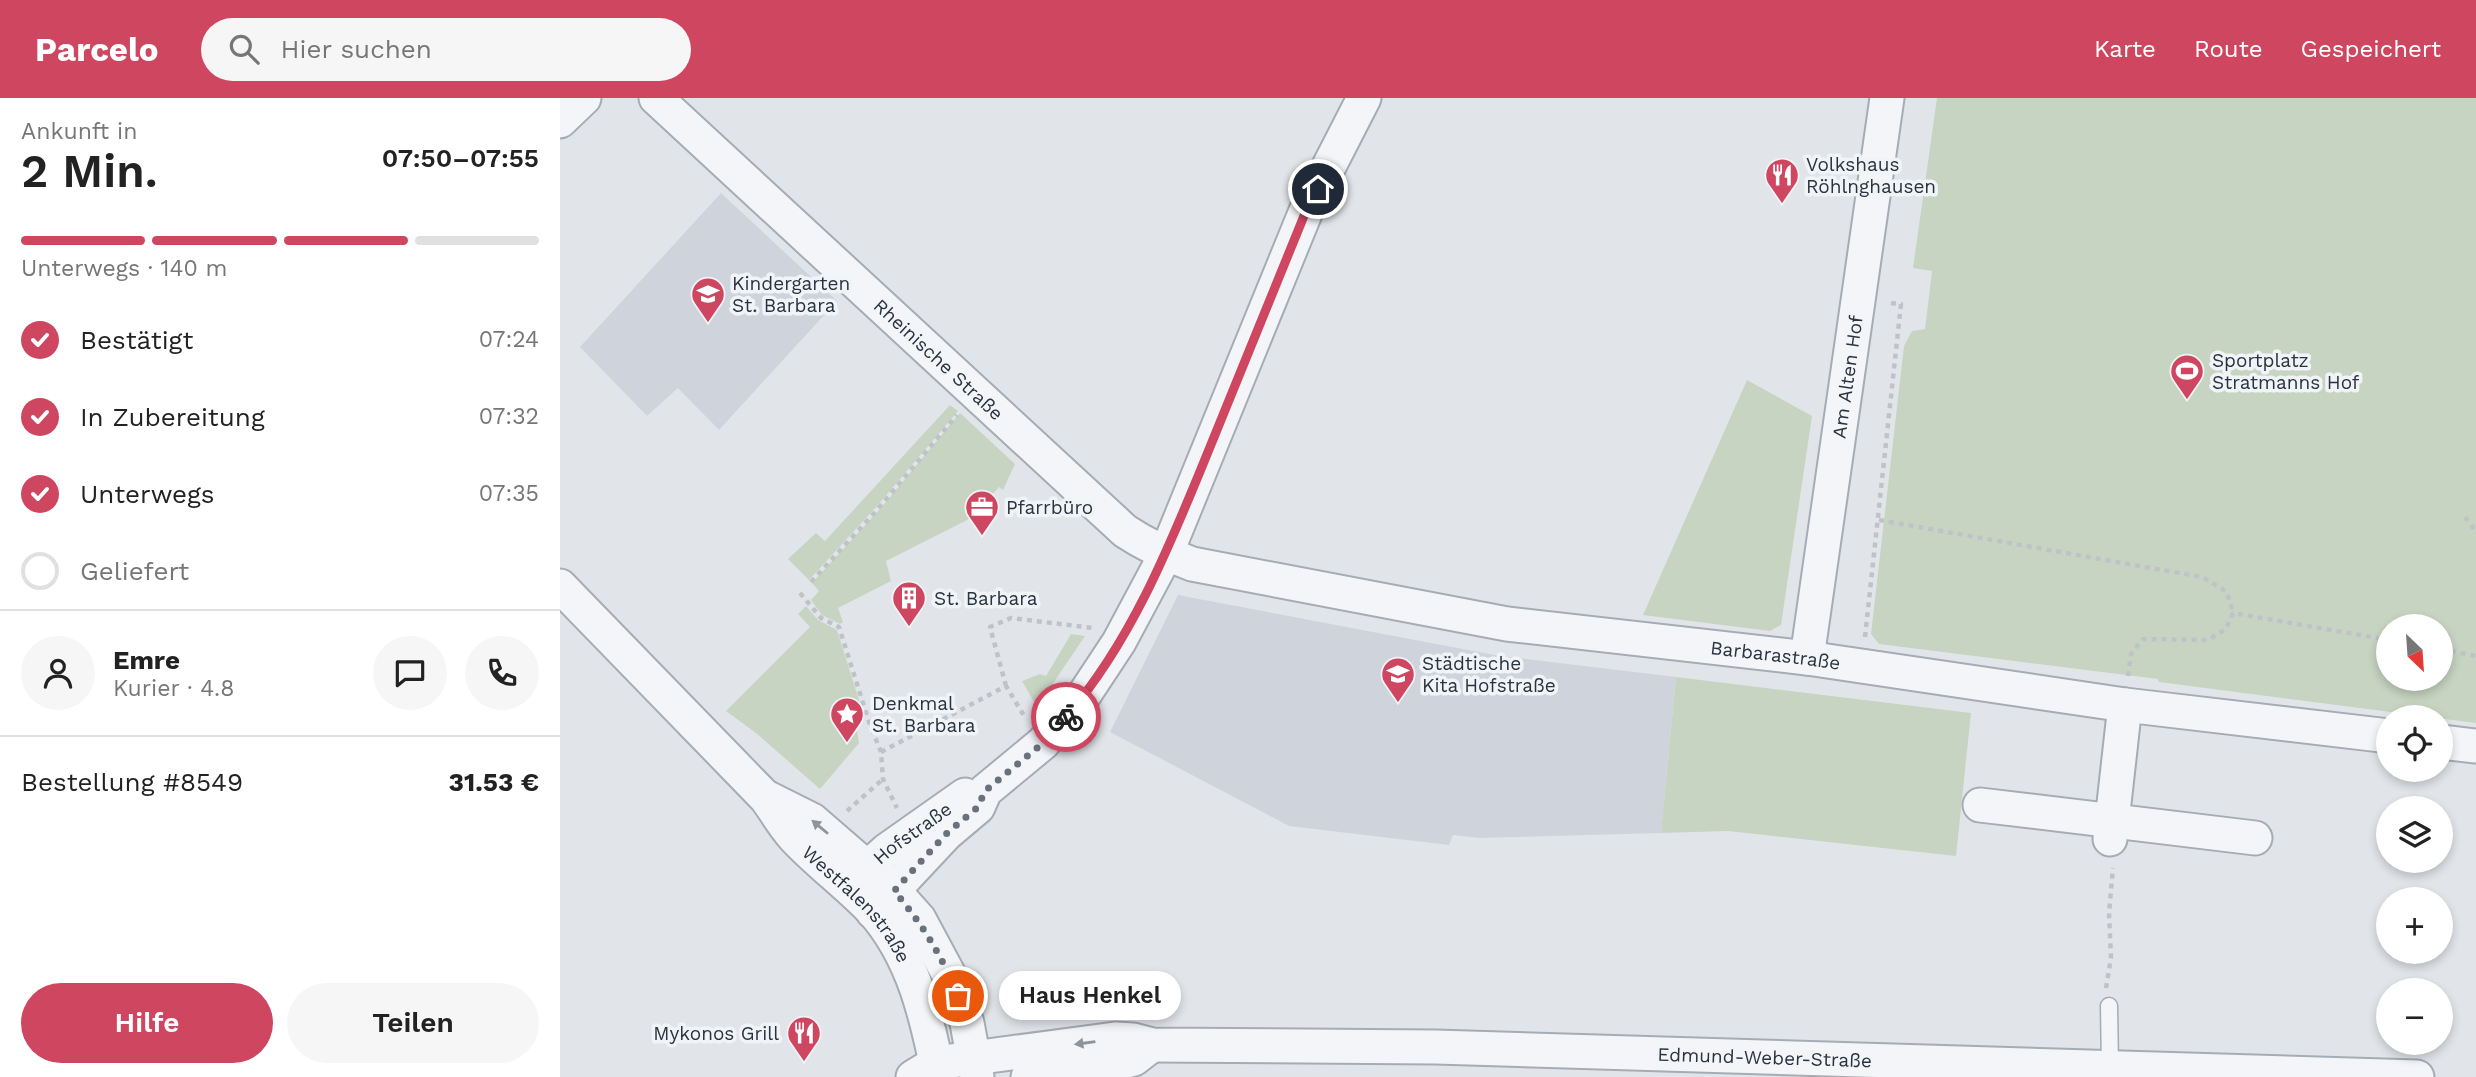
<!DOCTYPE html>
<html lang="de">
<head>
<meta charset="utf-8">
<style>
	:root { --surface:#fff; --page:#f6f6f6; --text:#222; --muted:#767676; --line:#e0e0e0; --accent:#ce4660 }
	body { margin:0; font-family:"Work Sans",sans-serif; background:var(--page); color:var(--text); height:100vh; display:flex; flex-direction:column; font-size:26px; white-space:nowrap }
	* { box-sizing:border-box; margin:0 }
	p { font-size:23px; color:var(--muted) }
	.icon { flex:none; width:38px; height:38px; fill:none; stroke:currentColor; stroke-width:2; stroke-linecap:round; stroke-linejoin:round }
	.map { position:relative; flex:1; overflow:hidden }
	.details { display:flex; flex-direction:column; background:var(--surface); width:560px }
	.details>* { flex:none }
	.needle { width:46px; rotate:155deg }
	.controls { position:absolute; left:1816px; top:516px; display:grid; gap:14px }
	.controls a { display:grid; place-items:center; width:77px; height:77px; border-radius:50%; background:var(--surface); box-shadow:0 4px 10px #0003; font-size:35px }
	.pin { position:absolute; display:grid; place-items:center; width:60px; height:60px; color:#fff; margin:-30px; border:4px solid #fff; border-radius:50%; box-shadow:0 2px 7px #0007 }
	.courier { position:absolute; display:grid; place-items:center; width:70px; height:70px; margin:-35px; border:5px solid #ce4660; border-radius:50%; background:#fff; color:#222; box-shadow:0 2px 9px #0007 }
	.bubble { position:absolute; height:49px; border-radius:24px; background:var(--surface); box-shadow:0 4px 10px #0003; font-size:23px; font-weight:600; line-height:49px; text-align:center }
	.headline em { font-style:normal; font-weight:600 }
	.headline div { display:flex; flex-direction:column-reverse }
	.headline { display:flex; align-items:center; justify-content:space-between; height:119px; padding:0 21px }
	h1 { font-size:46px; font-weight:600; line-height:52px }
	.bar { display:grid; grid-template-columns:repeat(4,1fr); gap:10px 7px; align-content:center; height:84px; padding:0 21px }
	.bar i { height:9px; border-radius:5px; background:var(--line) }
	.bar .on { background:var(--accent) }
	.bar p { grid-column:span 4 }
	.line { display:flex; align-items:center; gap:18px; padding:0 21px; border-top:2px solid var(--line) }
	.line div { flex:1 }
	.round { display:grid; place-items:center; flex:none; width:74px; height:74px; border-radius:37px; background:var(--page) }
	ol { padding:0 21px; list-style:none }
	li { display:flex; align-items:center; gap:21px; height:77px }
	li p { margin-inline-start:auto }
	li .icon { padding:7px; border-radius:50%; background:var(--accent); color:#fff; stroke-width:4 }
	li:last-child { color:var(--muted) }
	li i { width:38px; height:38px; border:4px solid var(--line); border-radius:50% }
	.cta { display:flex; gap:14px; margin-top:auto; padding:14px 21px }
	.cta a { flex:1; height:80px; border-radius:42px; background:var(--accent); color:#fff; font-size:28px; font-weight:600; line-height:80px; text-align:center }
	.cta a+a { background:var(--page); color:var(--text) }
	header { display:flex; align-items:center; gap:42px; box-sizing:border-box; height:98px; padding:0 35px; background:var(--accent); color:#fff }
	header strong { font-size:33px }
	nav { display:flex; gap:38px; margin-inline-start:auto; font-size:24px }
	.search { width:490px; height:63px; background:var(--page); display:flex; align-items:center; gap:18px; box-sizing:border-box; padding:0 24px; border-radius:38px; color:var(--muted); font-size:26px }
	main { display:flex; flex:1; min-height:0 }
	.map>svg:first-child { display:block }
</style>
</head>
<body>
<header>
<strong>Parcelo</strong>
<div class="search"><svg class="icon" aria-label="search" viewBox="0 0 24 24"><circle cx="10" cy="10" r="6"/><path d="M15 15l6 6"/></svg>Hier suchen</div>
<nav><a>Karte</a><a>Route</a><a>Gespeichert</a></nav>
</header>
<main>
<section class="details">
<div class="headline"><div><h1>2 Min.</h1><p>Ankunft in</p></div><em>07:50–07:55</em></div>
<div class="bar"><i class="on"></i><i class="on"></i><i class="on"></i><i></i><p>Unterwegs · 140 m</p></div>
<ol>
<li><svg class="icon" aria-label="check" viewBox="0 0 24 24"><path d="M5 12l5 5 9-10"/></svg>Bestätigt<p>07:24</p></li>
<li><svg class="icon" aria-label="check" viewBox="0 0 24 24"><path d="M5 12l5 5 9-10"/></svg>In Zubereitung<p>07:32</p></li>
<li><svg class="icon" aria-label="check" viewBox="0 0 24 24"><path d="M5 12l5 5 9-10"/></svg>Unterwegs<p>07:35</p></li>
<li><i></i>Geliefert</li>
</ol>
<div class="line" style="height:126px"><a class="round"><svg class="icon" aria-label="person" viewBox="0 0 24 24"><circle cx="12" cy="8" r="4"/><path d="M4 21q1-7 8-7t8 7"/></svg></a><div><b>Emre</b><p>Kurier · 4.8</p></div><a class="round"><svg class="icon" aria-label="chat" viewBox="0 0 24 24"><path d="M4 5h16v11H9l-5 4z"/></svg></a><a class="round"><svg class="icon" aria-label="phone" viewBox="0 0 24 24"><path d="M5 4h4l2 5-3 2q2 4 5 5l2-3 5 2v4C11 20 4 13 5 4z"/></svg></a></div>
<div class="line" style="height:91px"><div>Bestellung #8549</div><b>31.53 €</b></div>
<div class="cta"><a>Hilfe</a><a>Teilen</a></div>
</section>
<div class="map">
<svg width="1916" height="979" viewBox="0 0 1916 979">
	<rect width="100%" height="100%" fill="#e1e5ea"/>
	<path fill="#cfd4dc" d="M 161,95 L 277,203 L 159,332 L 118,290 L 87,318 L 20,249 Z
		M 618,497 L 940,558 L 1116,579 L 1101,735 L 919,740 L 893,737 L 889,747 L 729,728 L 550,634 Z"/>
	<path fill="#c7d4c2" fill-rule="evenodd" d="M 1377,0 L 1916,0 L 1916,625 L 1599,584 L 1598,581 L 1319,546 L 1311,536 L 1344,248 L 1352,233 L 1365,231 L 1372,173 L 1353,170 ZM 1829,528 L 1881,528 L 1881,581 L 1829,581 Z
		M 1187,282 L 1252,318 L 1221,527 L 1210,533 L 1083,517 Z
		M 390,307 L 398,313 L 317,408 L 249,482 L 228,461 L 256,435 L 265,443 Z
		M 400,315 L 455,366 L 443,392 L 439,389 L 420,410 L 423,414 L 326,463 L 331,483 L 278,510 L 283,524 L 280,526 L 262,517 L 251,502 L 259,493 L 252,485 L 320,411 Z
		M 246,508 L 258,522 L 277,532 L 302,612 L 296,627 L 299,645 L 260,691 L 196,635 L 166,613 L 250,529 L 238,516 Z
		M 511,536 L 525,538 L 477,609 L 462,583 L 480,576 L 486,578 Z
		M 1116,579 L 1411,615 L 1396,758 L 1168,733 L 1101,735 Z"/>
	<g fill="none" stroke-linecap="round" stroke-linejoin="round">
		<g stroke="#a6acb4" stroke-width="19">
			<path id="lane" d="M 1549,908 L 1550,969"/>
		</g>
		<g stroke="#a6acb4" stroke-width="37">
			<g id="street">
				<path id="s1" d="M 96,0 L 565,433 C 586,447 608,457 632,466 L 947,526 L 1247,560 L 1565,607 L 1829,638"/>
				<path d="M 0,23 L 24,0"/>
				<path id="s2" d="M 0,488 L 206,700 C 215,712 223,727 234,739 C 257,764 287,786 312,812 C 354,859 367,920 379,979"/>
				<path id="s3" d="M 1247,560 L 1327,0"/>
				<path d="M 1881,644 L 1916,648"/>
				<path d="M 208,700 L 252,722 L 334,793 L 359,821 L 388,875 L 398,898 L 407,925 L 417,979"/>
				<path d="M 1420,707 L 1695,740"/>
				<path d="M 1550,741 L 1565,607"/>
				<path id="s4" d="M 290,785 L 327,752 L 405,697"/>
				<path d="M 313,814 L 386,736 L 418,709 L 425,693 L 483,645 L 524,597 L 559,544 L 606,456 L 746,113 L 804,0"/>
				<path id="s5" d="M 353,979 L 376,965 L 555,941 L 573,942 L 592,947 L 876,949 L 1857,979"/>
				<path d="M 468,979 L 555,966 L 574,961 L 592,947"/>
			</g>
		</g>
		<path stroke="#bfc3c8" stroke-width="4.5" stroke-dasharray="5 5" stroke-linecap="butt" d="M 1905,419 L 1916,434
			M 1319,422 L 1642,479 L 1667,494 L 1673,515
			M 251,484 L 316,413 L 397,317
			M 240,495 L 261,520 L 279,529 L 309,624 L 321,654 L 323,681 L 337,710
			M 1305,539 L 1341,206 L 1328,205
			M 1881,551 L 1916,558
			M 1568,578 L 1571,556 L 1583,541 L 1648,542 L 1666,531 L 1673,515 L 1829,542
			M 446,588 L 430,529 L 451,520 L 533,530
			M 321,654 L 446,588 L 466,621
			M 287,713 L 323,681
			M 1546,890 L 1551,860 L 1549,815 L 1553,770"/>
		<use href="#lane" stroke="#f4f5f8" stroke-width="16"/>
		<use href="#street" stroke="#f4f5f8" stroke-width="33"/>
	</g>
	<defs><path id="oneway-solid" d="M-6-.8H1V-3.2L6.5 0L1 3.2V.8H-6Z" transform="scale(1.75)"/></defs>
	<g fill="#8e949c">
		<use href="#oneway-solid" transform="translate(260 729) rotate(-140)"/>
		<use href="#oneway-solid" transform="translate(525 945) rotate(172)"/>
	</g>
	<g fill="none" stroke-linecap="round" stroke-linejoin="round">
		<path stroke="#69717c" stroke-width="7" stroke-dasharray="0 12.6" d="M 398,898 C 382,858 362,825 334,793 L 386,736 L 418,709 L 425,693 L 483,645 L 506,619"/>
		<path stroke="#ce4660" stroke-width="9" d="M 506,619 C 573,542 612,442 650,349 C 682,270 714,192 746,113 L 758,91"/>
	</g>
	<defs>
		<g id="restaurant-pin" transform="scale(1.75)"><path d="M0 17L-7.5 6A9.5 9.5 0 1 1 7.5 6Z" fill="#ce4660" stroke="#f1f4f7"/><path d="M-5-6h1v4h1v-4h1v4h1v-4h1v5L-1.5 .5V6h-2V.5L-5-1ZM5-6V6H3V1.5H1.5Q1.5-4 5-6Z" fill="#fff"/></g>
		<g id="school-pin" transform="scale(1.75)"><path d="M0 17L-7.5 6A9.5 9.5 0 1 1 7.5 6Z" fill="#ce4660" stroke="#f1f4f7"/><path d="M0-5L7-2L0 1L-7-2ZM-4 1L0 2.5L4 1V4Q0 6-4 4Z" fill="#fff"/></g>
		<g id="stadium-pin" transform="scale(1.75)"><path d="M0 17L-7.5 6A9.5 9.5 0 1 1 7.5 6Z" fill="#ce4660" stroke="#f1f4f7"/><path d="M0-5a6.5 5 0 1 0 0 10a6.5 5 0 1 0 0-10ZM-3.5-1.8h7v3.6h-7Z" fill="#fff"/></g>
		<g id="office-pin" transform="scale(1.75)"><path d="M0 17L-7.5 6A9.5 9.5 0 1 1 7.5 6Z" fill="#ce4660" stroke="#f1f4f7"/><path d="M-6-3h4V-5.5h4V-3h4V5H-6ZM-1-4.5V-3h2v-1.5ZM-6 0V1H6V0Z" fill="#fff"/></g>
		<g id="building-pin" transform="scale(1.75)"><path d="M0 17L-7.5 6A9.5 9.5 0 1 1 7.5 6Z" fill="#ce4660" stroke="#f1f4f7"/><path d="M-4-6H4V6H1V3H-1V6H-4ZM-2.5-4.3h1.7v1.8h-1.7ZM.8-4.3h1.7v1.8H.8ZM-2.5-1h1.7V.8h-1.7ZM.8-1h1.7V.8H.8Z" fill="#fff"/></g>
		<g id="sight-pin" transform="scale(1.75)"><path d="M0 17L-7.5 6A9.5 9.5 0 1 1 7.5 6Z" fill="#ce4660" stroke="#f1f4f7"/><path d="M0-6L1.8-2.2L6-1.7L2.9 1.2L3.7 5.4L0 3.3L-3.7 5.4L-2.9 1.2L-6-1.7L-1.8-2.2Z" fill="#fff"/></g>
	</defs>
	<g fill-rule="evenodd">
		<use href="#restaurant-pin" x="1222" y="77"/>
		<use href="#school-pin" x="148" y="196"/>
		<use href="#stadium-pin" x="1627" y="273"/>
		<use href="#office-pin" x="422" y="409"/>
		<use href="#building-pin" x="349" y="500"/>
		<use href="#school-pin" x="838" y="576"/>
		<use href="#sight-pin" x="287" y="616"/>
		<use href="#restaurant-pin" x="244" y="935"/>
	</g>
	<g text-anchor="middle" stroke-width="7" stroke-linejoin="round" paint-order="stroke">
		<g font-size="19" fill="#293341" stroke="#f1f4f7" text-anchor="start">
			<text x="1246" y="73">Volkshaus<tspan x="1246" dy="22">Röhlnghausen</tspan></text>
			<text x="172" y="192">Kindergarten<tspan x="172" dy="22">St. Barbara</tspan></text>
			<text x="1652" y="269">Sportplatz<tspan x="1652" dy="22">Stratmanns Hof</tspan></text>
			<text x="446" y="416">Pfarrbüro</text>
			<text x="374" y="507">St. Barbara</text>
			<text x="862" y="572">Städtische<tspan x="862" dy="22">Kita Hofstraße</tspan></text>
			<text x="312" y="612">Denkmal<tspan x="312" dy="22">St. Barbara</tspan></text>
			<text x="219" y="942" text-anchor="end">Mykonos Grill</text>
		</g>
		<g font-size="19" fill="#293341" stroke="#f1f4f7">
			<text dy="7" stroke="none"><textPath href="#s1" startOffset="385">Rheinische Straße</textPath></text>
			<text dy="7" stroke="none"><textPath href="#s3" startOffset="284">Am Alten Hof</textPath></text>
			<text dy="7" stroke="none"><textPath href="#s1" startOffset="1304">Barbarastraße</textPath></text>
			<text dy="7" stroke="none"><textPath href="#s4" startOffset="80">Hofstraße</textPath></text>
			<text dy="7" stroke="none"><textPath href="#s2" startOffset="436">Westfalenstraße</textPath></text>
			<text dy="7" stroke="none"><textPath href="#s5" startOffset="858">Edmund-Weber-Straße</textPath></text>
		</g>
	</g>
</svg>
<div class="controls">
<a><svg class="needle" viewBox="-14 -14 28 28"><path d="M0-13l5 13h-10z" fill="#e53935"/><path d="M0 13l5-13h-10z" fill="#767676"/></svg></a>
<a><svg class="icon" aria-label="locate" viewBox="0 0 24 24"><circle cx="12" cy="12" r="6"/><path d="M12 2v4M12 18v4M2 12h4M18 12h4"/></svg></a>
<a><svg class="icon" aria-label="layers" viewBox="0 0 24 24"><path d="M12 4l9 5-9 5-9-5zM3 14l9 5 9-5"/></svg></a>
<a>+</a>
<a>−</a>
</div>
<div class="pin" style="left:398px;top:898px;background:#ea580c"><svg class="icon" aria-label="bag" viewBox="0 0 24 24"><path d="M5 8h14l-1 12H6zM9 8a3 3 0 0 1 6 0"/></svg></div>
<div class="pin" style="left:758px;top:91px;background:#1f2937"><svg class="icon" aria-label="home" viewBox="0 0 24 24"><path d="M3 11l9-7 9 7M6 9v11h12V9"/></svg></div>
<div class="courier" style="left:506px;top:619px"><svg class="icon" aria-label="bike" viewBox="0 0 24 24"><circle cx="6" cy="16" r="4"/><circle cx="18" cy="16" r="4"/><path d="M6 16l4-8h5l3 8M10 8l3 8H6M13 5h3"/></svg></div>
<div class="bubble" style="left:439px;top:873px;width:182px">Haus Henkel</div>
</div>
</main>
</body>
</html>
